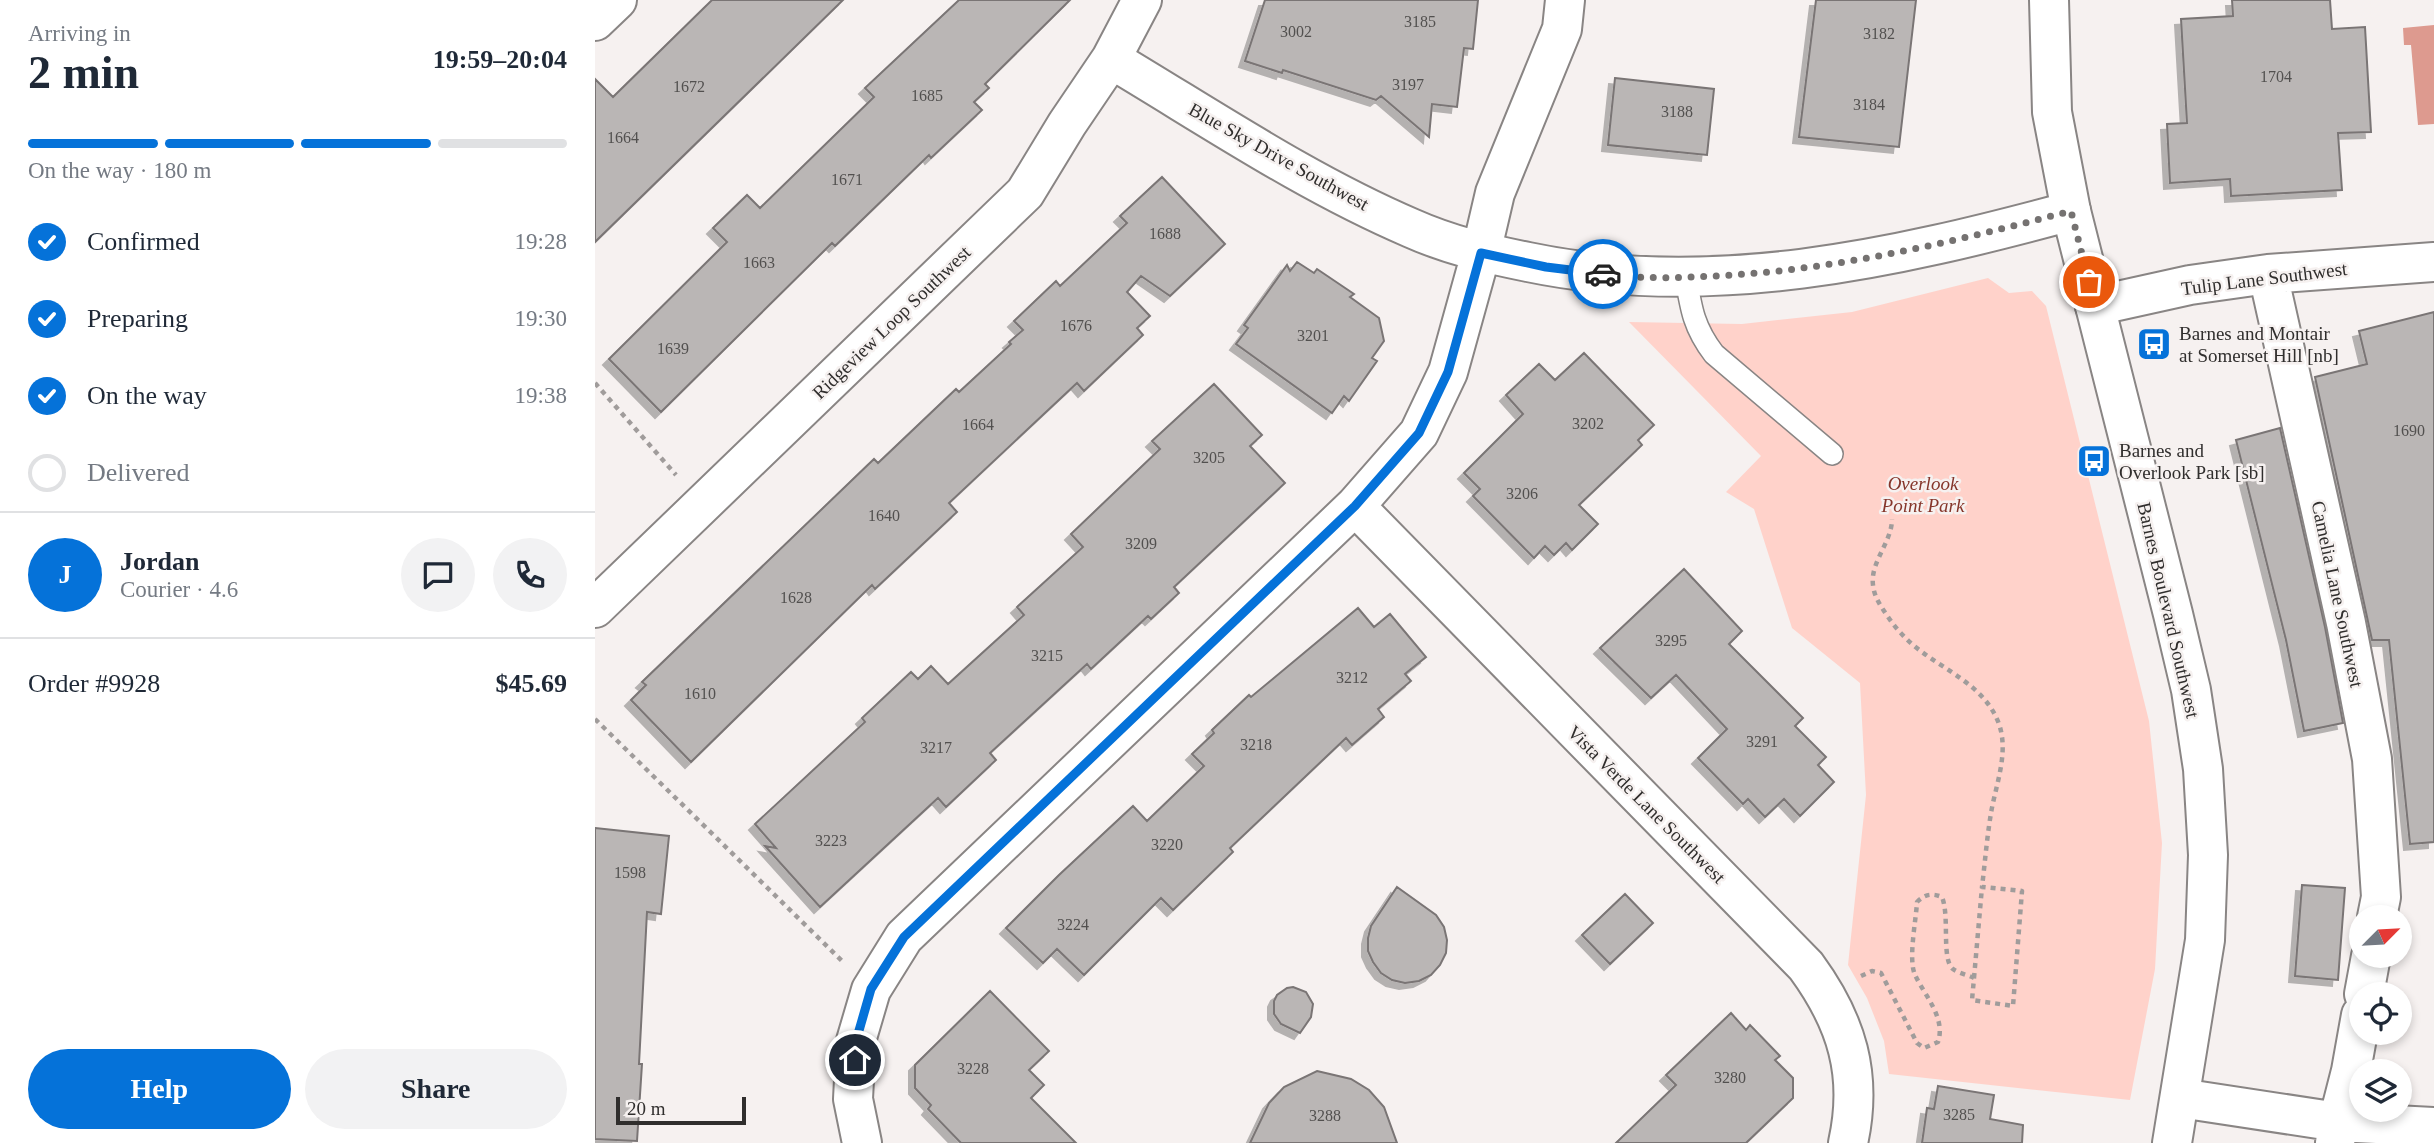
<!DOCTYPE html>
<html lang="en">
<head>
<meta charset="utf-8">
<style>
	:root { --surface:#fff; --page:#f2f2f3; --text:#1f2937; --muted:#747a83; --line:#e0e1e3; --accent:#0572d9 }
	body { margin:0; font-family:"Times New Roman",serif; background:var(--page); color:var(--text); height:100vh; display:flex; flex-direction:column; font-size:26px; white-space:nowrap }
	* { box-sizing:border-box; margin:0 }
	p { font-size:23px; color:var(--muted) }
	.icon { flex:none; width:38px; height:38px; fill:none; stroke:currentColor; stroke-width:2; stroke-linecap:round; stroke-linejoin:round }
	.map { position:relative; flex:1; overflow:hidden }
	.details { display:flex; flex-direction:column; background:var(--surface); width:595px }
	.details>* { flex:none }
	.needle { width:46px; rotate:66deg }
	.tools { position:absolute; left:1754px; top:905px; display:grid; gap:14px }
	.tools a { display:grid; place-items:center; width:63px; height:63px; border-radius:50%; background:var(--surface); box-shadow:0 4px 10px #0003; font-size:35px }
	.scale { position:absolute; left:21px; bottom:18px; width:130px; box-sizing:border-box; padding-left:7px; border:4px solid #302e2d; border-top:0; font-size:19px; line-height:24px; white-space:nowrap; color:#302e2d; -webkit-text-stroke:5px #f6f1f0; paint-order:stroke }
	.pin { position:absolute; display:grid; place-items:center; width:60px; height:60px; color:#fff; margin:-30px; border:4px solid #fff; border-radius:50%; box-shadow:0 2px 7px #0007 }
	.courier { position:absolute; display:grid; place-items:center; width:70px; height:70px; margin:-35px; border:5px solid #0572d9; border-radius:50%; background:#fff; color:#222; box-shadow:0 2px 9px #0007 }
	.head em { font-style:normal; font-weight:600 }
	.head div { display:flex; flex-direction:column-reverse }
	.head { display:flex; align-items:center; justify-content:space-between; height:119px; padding:0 28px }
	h1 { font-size:46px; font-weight:600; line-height:52px }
	.bar { display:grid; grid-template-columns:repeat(4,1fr); gap:10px 7px; align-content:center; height:84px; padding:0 28px }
	.bar i { height:9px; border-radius:5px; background:var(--line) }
	.bar .active { background:var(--accent) }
	.bar p { grid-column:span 4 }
	.line { display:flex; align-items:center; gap:18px; padding:0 28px; border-top:2px solid var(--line) }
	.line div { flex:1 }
	.round { display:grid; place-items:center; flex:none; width:74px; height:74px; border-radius:37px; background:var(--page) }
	ol { padding:0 28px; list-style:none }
	li { display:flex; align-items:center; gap:21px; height:77px }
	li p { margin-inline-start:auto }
	li .icon { padding:7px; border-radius:50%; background:var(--accent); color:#fff; stroke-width:4 }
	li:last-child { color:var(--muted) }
	li i { width:38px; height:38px; border:4px solid var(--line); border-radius:50% }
	.cta { display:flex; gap:14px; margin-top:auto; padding:14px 28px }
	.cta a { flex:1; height:80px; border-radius:42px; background:var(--accent); color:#fff; font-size:28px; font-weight:600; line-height:80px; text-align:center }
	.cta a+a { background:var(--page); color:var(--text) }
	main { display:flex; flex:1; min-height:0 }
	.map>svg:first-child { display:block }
</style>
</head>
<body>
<main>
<section class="details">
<div class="head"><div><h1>2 min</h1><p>Arriving in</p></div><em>19:59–20:04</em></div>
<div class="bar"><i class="active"></i><i class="active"></i><i class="active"></i><i></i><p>On the way · 180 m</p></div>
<ol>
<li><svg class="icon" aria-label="check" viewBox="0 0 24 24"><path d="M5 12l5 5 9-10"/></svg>Confirmed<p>19:28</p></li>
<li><svg class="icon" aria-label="check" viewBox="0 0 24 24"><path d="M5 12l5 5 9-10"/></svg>Preparing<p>19:30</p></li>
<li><svg class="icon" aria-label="check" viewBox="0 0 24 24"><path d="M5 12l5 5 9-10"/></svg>On the way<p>19:38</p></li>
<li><i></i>Delivered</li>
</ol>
<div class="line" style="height:126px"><b class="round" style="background:var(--accent);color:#fff">J</b><div><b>Jordan</b><p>Courier · 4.6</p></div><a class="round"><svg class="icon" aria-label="chat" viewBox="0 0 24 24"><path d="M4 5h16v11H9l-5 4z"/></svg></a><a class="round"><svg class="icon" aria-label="phone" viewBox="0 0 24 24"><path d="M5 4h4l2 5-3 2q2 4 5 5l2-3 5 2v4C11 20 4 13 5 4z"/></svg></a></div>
<div class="line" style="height:91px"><div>Order #9928</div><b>$45.69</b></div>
<div class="cta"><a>Help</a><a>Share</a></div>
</section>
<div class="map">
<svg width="1839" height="1143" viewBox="0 0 1839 1143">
	<defs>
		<filter id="shadow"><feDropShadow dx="-6" dy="6" stdDeviation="0" flood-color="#0004"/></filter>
	</defs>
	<rect width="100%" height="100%" fill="#f6f1f0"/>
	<path fill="#ffd2ca" d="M 1393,278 L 1414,293 L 1437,291 L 1451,306 L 1554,721 L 1567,843 L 1560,969 L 1535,1100 L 1294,1074 L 1289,1041 L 1272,998 L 1253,965 L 1271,795 L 1265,683 L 1197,628 L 1159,509 L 1131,492 L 1166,456 L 1034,322 L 1147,324 L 1257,312 Z"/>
	<path fill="#dd9a8f" d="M 1839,25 L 1839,124 L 1823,125 L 1816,45 L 1809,45 L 1808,28 Z"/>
	<path fill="#bab6b5" stroke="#7a7575" stroke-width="2" filter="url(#shadow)" d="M 117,0 L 248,0 L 0,242 L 0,79 L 18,97 Z
		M 364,0 L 475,0 L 390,84 L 394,88 L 379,102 L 387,110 L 336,158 L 334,155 L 240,246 L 237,243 L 66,412 L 14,359 L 132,242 L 118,228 L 152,195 L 165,208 L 279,97 L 270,88 Z
		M 670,0 L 883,0 L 878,49 L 869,48 L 862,107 L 837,104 L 834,137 L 786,96 L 781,100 L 688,70 L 687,73 L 650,61 Z
		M 1221,0 L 1321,0 L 1304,147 L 1204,137 Z
		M 1637,0 L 1735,0 L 1737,29 L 1770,27 L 1776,132 L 1743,133 L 1747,190 L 1636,196 L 1635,179 L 1575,183 L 1572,124 L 1592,123 L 1586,19 L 1638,16 Z
		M 1020,78 L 1119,89 L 1112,155 L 1013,145 Z
		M 567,177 L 630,244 L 575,296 L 546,276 L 532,292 L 555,316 L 542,328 L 548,335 L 489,391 L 482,383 L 354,503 L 362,512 L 280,589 L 277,585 L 96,762 L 36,700 L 51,685 L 47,682 L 279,459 L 283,463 L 361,389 L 364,392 L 416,344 L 414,342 L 428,330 L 419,321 L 461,281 L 465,286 L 532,223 L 525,216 Z
		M 702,262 L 719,273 L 722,269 L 759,294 L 755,297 L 784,318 L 789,341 L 777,358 L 782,361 L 754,401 L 749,396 L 737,413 L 641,344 L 653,328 L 649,325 L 692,265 L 695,271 Z
		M 1839,312 L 1839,842 L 1815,844 L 1794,640 L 1777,640 L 1720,377 L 1772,364 L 1764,331 Z
		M 989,353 L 1059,425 L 1043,440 L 1047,445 L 984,505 L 1003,524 L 977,550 L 971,543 L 959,555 L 950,546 L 939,558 L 878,496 L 885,489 L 869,473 L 928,414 L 911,395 L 944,364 L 960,380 Z
		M 619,384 L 667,435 L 655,446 L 690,483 L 579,587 L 584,593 L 556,619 L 553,616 L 496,669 L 492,664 L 395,753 L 401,760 L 351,807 L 343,798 L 225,907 L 170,846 L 181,848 L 160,824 L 270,722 L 267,718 L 316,672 L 323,679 L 336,666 L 353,684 L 429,615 L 422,607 L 488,547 L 476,534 L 565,449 L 557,441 Z
		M 1685,428 L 1730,627 L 1748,723 L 1709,731 L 1691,640 L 1641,440 Z
		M 1089,569 L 1147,631 L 1134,644 L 1208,718 L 1200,726 L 1231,757 L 1223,765 L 1239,782 L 1205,816 L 1189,799 L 1170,817 L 1153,799 L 1148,804 L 1103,758 L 1132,729 L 1081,675 L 1056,698 L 1005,648 Z
		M 763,608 L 779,627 L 795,614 L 831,657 L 810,674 L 816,681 L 783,709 L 789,717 L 757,745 L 751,738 L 635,848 L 638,852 L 578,910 L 566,898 L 489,975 L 462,949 L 448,963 L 411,928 L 464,875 L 538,806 L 552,821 L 609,766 L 597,754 L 619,733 L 617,730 L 654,695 L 656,697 Z
		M 0,828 L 74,836 L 66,914 L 52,912 L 44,1064 L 47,1064 L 42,1141 L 0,1139 Z
		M 1707,885 L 1750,888 L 1743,980 L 1700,976 Z
		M 802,887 L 841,915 L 849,927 L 852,940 L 851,953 L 845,965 L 836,975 L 824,981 L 810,983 L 797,980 L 786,973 L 778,962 L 773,951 L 773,938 L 776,926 Z
		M 1030,894 L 1058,923 L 1015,964 L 987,935 Z
		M 698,987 L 711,992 L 718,1004 L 716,1017 L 705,1033 L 686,1024 L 679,1014 L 679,1001 L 682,995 L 692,988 Z
		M 395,991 L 454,1051 L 434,1070 L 449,1085 L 436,1098 L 481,1143 L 366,1143 L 333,1109 L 336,1105 L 320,1088 L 320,1065 Z
		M 1136,1013 L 1151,1030 L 1155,1025 L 1185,1056 L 1180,1060 L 1198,1078 L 1198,1098 L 1151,1143 L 1021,1143 L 1081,1085 L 1071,1075 Z
		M 722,1071 L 756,1079 L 774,1090 L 789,1107 L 802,1143 L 655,1143 L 674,1103 L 689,1087 Z
		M 1343,1086 L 1399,1095 L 1395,1119 L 1428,1125 L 1427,1143 L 1327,1143 L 1332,1108 L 1339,1109 Z"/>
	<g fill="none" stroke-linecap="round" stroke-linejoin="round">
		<g stroke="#898584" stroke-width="24">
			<path id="lane" d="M 1091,278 C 1096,309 1099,328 1119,354 L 1237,454"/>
		</g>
		<g stroke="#898584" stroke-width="42">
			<path id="street" d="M 0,21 L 22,0
				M 516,59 C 615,118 711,183 816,228 C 854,245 893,254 933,262 C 1115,300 1299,259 1476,211
				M 1673,274 L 1751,623 L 1777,759 L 1786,897 L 1782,917
				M 1500,306 L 1595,285 L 1673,274 L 1839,262
				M 760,506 L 1211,966 C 1252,1022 1268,1075 1253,1143
				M 0,608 L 430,193 L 472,124 L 516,59 L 547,0
				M 1769,994 L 1776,956
				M 1585,1098 L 1743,1122 L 1839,1127
				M 267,1143 L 258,1099 L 261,1041 L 276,990 L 309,937 L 760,506 L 824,433 L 853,372 L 886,253 L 900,193 L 967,29 L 970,0
				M 1740,1143 L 1743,1122 L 1756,1071 L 1766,1015"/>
		</g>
		<g stroke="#898584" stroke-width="42">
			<path id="secondary" d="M 1454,0 L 1457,112 L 1476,211 L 1578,614 L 1596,690 L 1608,769 L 1613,855 L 1610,940 L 1577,1143"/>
		</g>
		<path stroke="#a09c9b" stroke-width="4.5" stroke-dasharray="5 5" stroke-linecap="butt" d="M 0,383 L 81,475
			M 0,719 L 247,961
			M 1266,976 L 1277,971 L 1286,973 L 1322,1043 L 1329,1048 L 1343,1042 C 1351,1018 1330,996 1320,975 C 1313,959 1321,921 1322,902 C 1330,894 1337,893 1347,897 C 1355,917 1346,959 1358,969 C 1363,973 1373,975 1379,978 L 1377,1000 L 1418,1006 L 1427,891 L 1387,887 C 1390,862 1392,837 1396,813 C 1401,784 1414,753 1404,724 C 1391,688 1355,673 1327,652 C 1313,642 1301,629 1291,614 C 1285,605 1279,596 1278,585 C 1275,562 1297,542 1297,519
			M 1379,978 L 1387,887"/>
		<use href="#lane" stroke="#fff" stroke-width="21"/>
		<use href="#street" stroke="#fff" stroke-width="38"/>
		<use href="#secondary" stroke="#fff" stroke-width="38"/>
	</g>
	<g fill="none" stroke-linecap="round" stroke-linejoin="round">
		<path stroke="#757271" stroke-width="7" stroke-dasharray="0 12.6" d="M 1008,274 C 1045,279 1083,278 1120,276 C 1242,270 1358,242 1476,211 L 1494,282"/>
		<path stroke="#0572d9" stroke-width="9" d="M 260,1060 L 261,1041 L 276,989 L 309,937 L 760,506 L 824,433 L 853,372 L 886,253 L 951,267 L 1008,274"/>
	</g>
	<defs>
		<g id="bus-square" transform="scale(1.75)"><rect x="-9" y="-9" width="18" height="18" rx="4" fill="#0572d9" stroke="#f6f1f0"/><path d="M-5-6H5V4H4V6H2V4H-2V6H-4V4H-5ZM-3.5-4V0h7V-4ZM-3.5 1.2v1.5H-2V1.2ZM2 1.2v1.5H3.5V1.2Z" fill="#fff"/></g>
	</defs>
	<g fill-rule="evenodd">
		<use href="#bus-square" x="1559" y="344"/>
		<use href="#bus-square" x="1499" y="461"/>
	</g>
	<g text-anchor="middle" stroke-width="5" stroke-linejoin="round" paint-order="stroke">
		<g font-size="16" fill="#52504f">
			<text x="825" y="27">3185</text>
			<text x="701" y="37">3002</text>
			<text x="1284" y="39">3182</text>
			<text x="1681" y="82">1704</text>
			<text x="813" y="90">3197</text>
			<text x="94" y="92">1672</text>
			<text x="332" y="101">1685</text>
			<text x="1274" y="110">3184</text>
			<text x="1082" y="117">3188</text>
			<text x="28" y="143">1664</text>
			<text x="252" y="185">1671</text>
			<text x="570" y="239">1688</text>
			<text x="164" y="268">1663</text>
			<text x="481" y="331">1676</text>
			<text x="718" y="341">3201</text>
			<text x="78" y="354">1639</text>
			<text x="993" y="429">3202</text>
			<text x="383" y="430">1664</text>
			<text x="1814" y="436">1690</text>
			<text x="614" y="463">3205</text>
			<text x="927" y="499">3206</text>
			<text x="289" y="521">1640</text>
			<text x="546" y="549">3209</text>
			<text x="201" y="603">1628</text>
			<text x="1076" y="646">3295</text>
			<text x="452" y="661">3215</text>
			<text x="757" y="683">3212</text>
			<text x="105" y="699">1610</text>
			<text x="1167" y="747">3291</text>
			<text x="661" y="750">3218</text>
			<text x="341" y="753">3217</text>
			<text x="236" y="846">3223</text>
			<text x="572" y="850">3220</text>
			<text x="35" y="878">1598</text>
			<text x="478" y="930">3224</text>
			<text x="378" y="1074">3228</text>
			<text x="1135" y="1083">3280</text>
			<text x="1364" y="1120">3285</text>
			<text x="730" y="1121">3288</text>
		</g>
		<g font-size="19" fill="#302e2d" stroke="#f6f1f0">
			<text transform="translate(684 156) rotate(29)" y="7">Blue Sky Drive Southwest</text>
			<text transform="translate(1669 278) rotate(-7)" y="7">Tulip Lane Southwest</text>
			<text transform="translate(296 322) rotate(-44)" y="7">Ridgeview Loop Southwest</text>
			<text transform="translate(1743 594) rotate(78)" y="7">Camelia Lane Southwest</text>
			<text transform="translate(1574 610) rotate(77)" y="7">Barnes Boulevard Southwest</text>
			<text transform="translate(1052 804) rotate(45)" y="7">Vista Verde Lane Southwest</text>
		</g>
		<g font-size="19" fill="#302e2d" stroke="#f6f1f0" text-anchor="start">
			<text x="1584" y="340">Barnes and Montair<tspan x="1584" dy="22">at Somerset Hill [nb]</tspan></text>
			<text x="1524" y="457">Barnes and<tspan x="1524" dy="22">Overlook Park [sb]</tspan></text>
		</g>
		<g font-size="19" font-style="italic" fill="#86362b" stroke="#f6f1f0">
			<text x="1328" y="490">Overlook<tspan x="1328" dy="22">Point Park</tspan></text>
		</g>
	</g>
</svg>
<div class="tools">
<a><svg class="needle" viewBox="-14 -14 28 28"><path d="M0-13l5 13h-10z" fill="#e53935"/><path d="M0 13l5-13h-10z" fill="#747a83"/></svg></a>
<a><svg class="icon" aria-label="locate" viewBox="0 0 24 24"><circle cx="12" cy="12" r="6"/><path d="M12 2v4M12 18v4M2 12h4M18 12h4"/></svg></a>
<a><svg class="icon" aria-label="layers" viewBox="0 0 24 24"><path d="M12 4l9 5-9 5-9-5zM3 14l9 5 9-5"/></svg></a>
</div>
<div class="scale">20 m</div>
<div class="pin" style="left:1494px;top:282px;background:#ea580c"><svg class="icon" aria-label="bag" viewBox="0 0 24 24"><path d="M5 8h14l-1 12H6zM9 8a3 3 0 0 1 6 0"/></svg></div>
<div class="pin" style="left:260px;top:1060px;background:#1f2937"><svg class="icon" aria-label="home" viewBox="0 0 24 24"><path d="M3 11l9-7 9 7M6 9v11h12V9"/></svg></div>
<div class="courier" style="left:1008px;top:274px"><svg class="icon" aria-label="car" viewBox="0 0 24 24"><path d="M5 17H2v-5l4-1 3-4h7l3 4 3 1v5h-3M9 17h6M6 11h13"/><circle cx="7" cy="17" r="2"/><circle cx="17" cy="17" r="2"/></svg></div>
</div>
</main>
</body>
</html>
